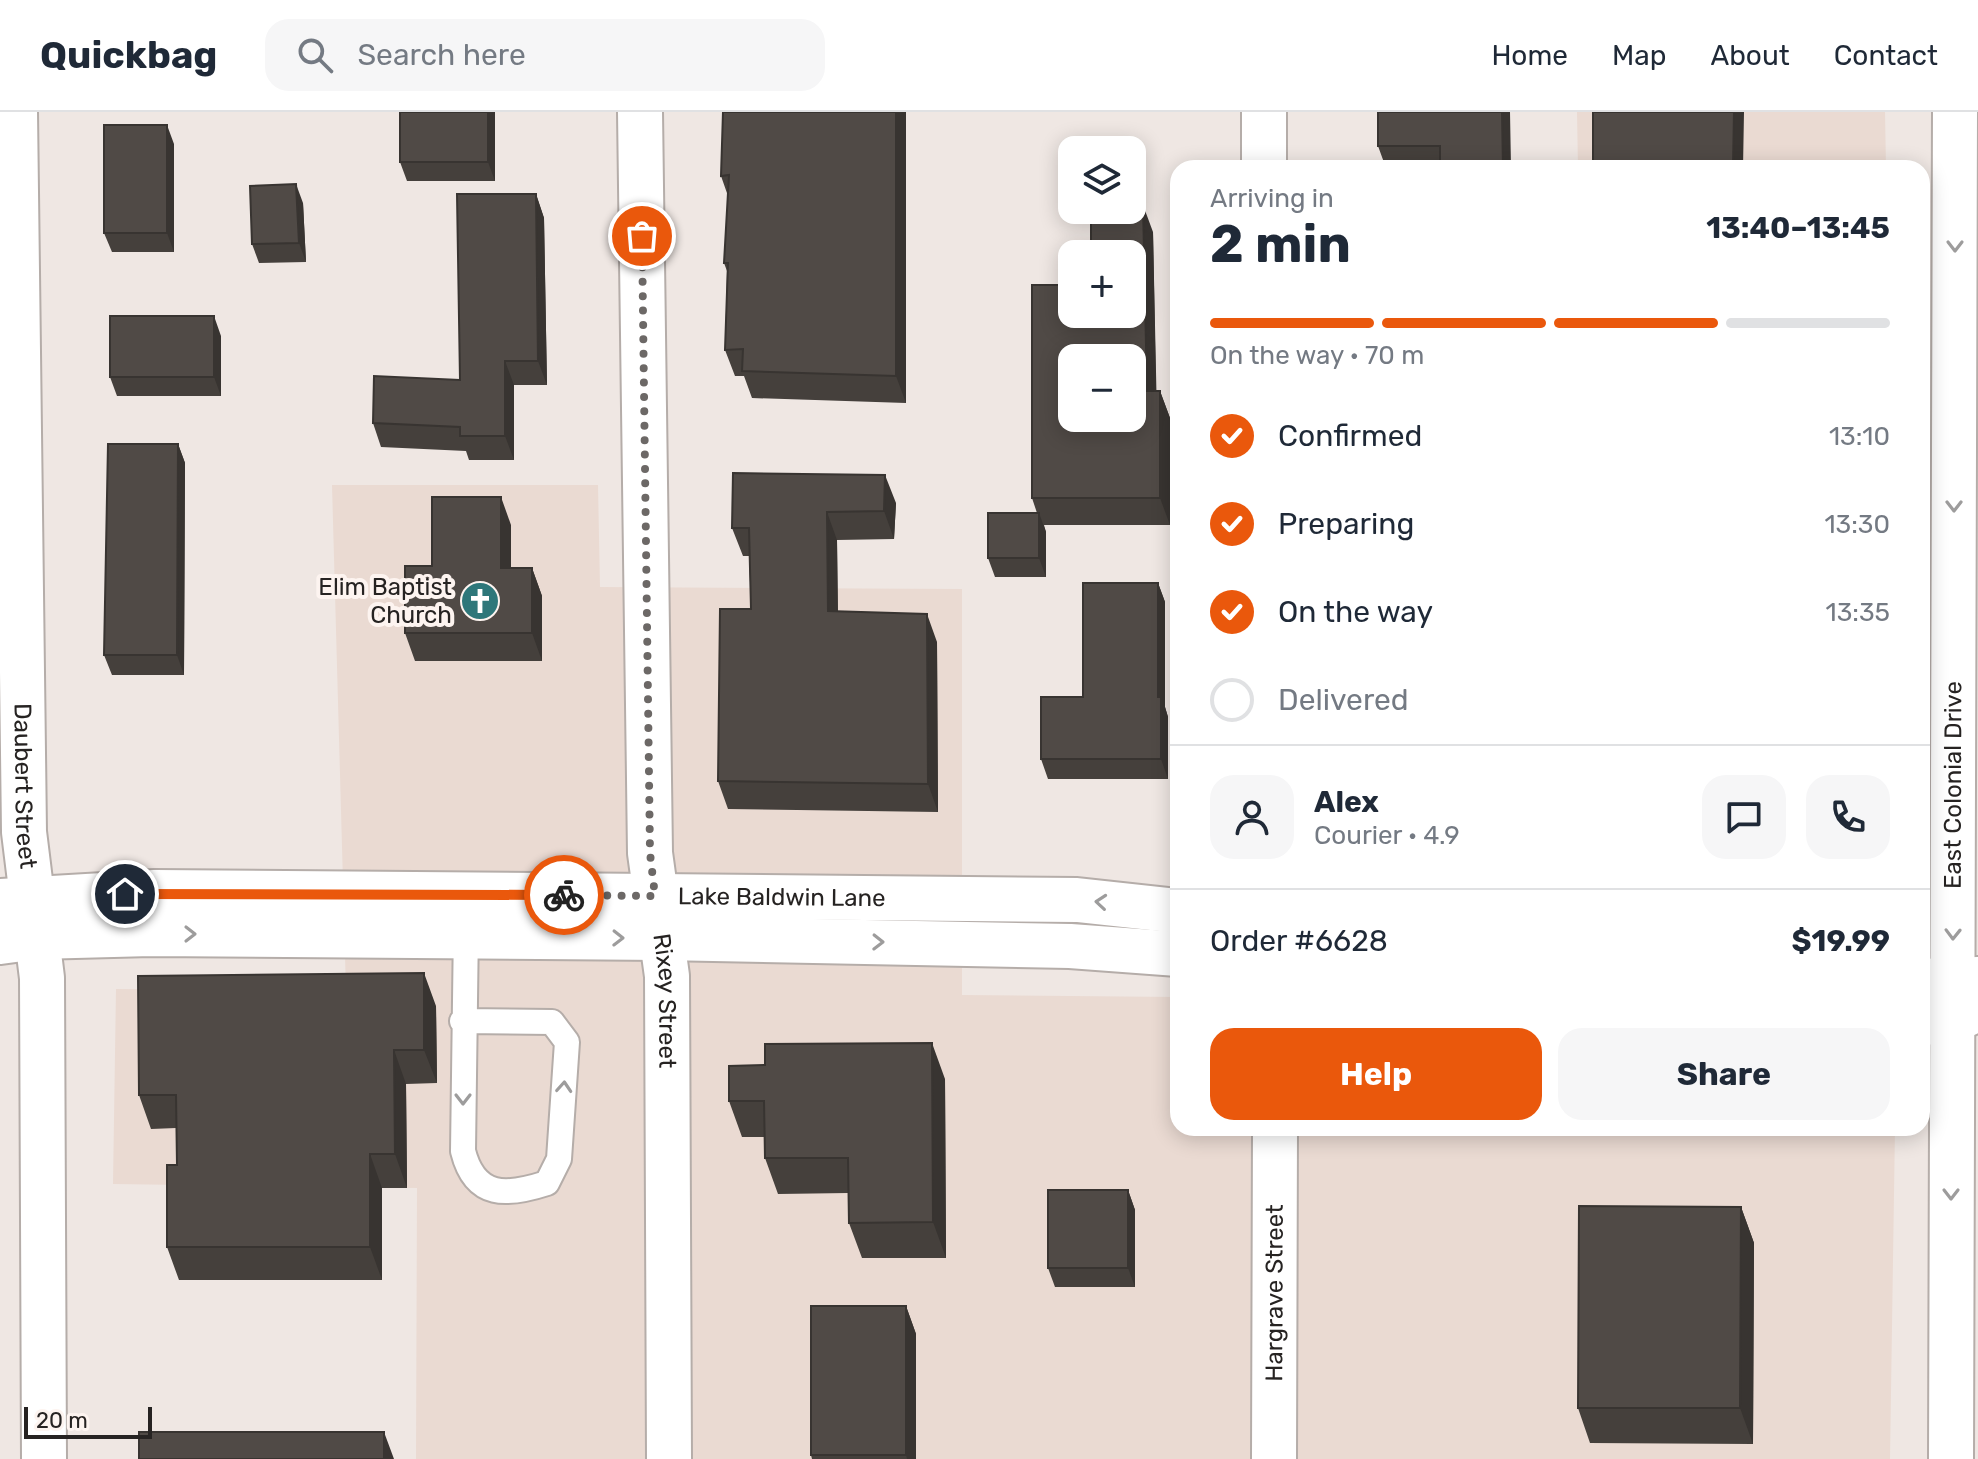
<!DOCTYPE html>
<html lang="en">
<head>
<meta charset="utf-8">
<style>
	:root { --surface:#fff; --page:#f6f6f7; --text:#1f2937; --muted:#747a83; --line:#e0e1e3; --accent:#ea580c }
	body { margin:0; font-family:Rubik,sans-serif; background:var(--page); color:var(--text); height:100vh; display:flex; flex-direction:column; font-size:30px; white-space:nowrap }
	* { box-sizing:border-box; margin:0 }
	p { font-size:26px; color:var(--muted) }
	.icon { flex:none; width:44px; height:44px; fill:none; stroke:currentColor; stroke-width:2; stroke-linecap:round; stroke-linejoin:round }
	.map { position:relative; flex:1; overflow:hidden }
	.side { position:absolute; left:1170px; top:48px; width:760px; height:976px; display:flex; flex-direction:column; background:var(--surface); border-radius:24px; box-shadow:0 4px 20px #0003 }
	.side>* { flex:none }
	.buttons { position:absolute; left:1058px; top:24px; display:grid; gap:16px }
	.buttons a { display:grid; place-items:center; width:88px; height:88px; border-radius:16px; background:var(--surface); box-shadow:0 4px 20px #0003; font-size:40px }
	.scale { position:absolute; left:24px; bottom:20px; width:128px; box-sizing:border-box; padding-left:8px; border:4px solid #262322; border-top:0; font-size:22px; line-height:28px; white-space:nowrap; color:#262322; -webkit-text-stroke:6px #fdf4f0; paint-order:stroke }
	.pin { position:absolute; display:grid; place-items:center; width:68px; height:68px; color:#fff; margin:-34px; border:4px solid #fff; border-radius:50%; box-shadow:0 2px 8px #0007 }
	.courier { position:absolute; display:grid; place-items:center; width:80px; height:80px; margin:-40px; border:6px solid #ea580c; border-radius:50%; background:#fff; color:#222; box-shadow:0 2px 10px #0007 }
	.overview em { font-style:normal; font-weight:700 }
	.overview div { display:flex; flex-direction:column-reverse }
	.overview { display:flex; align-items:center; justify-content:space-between; height:136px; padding:0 40px }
	h1 { font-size:52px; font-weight:700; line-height:60px }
	.bar { display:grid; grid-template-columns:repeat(4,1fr); gap:12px 8px; align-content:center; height:96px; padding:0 40px }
	.bar i { height:10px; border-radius:6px; background:var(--line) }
	.bar .selected { background:var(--accent) }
	.bar p { grid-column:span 4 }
	.line { display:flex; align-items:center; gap:20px; padding:0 40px; border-top:2px solid var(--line) }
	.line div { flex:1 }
	.round { display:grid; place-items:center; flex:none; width:84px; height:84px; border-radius:24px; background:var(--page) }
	ol { padding:0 40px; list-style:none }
	li { display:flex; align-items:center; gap:24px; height:88px }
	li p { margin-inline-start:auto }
	li .icon { padding:8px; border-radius:50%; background:var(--accent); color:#fff; stroke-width:4 }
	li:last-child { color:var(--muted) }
	li i { width:44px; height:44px; border:4px solid var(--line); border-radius:50% }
	.button { display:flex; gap:16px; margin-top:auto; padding:16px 40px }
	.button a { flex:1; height:92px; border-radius:24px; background:var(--accent); color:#fff; font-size:32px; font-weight:700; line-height:92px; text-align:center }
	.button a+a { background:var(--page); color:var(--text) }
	header { display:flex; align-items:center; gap:48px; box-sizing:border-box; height:112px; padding:0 40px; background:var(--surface); border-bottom:2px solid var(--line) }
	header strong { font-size:38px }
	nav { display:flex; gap:44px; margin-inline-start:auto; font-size:28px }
	.search { width:560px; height:72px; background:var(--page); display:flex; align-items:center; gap:20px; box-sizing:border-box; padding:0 28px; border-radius:24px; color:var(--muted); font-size:30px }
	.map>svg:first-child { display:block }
</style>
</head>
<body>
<header>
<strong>Quickbag</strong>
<div class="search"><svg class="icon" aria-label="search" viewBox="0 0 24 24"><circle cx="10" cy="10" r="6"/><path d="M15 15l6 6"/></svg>Search here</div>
<nav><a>Home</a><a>Map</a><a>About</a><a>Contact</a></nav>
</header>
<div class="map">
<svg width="1978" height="1347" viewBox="0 0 1978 1347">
	<rect width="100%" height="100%" fill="#efe7e3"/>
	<path fill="#eadad2" d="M 1577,0 L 1885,0 L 1886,56 L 1578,56 Z
		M 332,373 L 598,373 L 600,475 L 962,477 L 962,883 L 1178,885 L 1178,1016 L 1895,1016 L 1890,1347 L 416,1347 L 417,1076 L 113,1072 L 116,877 L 346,879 Z"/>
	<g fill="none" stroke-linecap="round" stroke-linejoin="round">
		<g stroke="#b5ada9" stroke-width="28">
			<path id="service" d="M 462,909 L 552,910 L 567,930 L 559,1047 L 547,1071 C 507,1084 475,1087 463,1039 L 466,814"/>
		</g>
		<g stroke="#b5ada9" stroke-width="48">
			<g id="minor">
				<path id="s1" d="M 15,0 L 24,720 L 42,866 L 44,1347"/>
				<path id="s2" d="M 640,0 L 650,741 L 667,864 L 669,1347"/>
				<path d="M 1264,0 L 1264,56"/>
				<path id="s3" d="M 1274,1347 L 1275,1016"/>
			</g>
		</g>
		<g stroke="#b5ada9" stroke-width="48">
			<g id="tertiary">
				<path id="s4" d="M 0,789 L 155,780 L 655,784 L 1077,788 L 1178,799"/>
				<path d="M 0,830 L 37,825 L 151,822 L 662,826 L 1070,834 L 1178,842"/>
				<path d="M 1922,869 L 1978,867"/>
				<path d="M 1922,911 L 1952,909 L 1978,897"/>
			</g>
		</g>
		<g stroke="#b5ada9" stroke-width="48">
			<g id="trunk">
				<path id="s5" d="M 1951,1347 L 1955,0"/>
			</g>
		</g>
		<use href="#service" stroke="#fff" stroke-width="24"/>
		<use href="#minor" stroke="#fff" stroke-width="44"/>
		<use href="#tertiary" stroke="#fff" stroke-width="44"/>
		<use href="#trunk" stroke="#fff" stroke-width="44"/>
	</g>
	<path fill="#45403c" d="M 495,0 L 495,69 L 407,69 L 400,50 Z
		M 906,0 L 906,291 L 752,286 L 744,264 L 735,264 L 725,238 L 727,159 L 724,151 L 728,84 L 721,64 Z
		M 1378,0 L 1511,56 L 1386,56 L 1378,34 Z
		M 174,32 L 174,140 L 112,140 L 104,121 Z
		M 536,82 L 544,106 L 547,273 L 514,273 L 514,348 L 469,348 L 466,339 L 381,335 L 373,311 L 460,268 Z
		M 303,91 L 306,150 L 259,151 L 252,132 Z
		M 1153,120 L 1156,279 L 1160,279 L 1170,306 L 1170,413 L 1044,413 L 1046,420 L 1046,465 L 995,465 L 988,446 L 1037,401 L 1032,386 L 1072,202 Z
		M 221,224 L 221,284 L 117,284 L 110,265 Z
		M 178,332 L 185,351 L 184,563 L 112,563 L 104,543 Z
		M 733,361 L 896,391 L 894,427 L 837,428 L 838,499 L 937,530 L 938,700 L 728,697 L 718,669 L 751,497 L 749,444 L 743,444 L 732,416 Z
		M 511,413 L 511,456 L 532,456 L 542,484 L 542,549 L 415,549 L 405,521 L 432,454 Z
		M 1158,471 L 1165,490 L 1165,595 L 1168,605 L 1168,667 L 1048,667 L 1041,647 Z
		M 436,894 L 437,971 L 406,972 L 407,1076 L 382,1076 L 382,1168 L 179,1168 L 167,1135 L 177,1053 L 176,1016 L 151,1017 L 139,983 Z
		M 765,953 L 945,967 L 946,1146 L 862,1146 L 849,1111 L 848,1081 L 778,1082 L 765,1046 L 765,1025 L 742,1025 L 729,989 Z
		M 1128,1078 L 1135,1098 L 1135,1175 L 1055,1175 L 1048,1156 Z
		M 1741,1095 L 1754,1131 L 1753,1332 L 1590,1331 L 1578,1296 Z
		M 906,1194 L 916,1222 L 916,1347 L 812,1347 L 811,1343 Z"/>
	<path fill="#383431" d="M 488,0 L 495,0 L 495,69 L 488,50 Z
		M 896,0 L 906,0 L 906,291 L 896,264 Z
		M 1502,0 L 1510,0 L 1511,56 L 1503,56 Z
		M 1734,0 L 1744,0 L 1743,56 L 1733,56 Z
		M 167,13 L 174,32 L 174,140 L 167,121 Z
		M 296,72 L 303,91 L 306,150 L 299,131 Z
		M 536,82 L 544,106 L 547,273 L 538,249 Z
		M 1143,93 L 1153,120 L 1157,306 L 1147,279 Z
		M 214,204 L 221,224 L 221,284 L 214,265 Z
		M 505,249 L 514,273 L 514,348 L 505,324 Z
		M 1160,279 L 1170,306 L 1170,413 L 1160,386 Z
		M 178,332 L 185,351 L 184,563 L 177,543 Z
		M 885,363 L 896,391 L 894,427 L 884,399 Z
		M 501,385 L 511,413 L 511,484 L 501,456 Z
		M 827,400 L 837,428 L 838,527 L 828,499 Z
		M 1039,401 L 1046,420 L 1046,465 L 1039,446 Z
		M 532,456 L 542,484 L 542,549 L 532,521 Z
		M 1158,471 L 1165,490 L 1165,595 L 1168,605 L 1168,667 L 1161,647 L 1158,585 Z
		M 927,502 L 937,530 L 938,700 L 928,672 Z
		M 424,861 L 436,894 L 437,971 L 424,938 Z
		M 932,931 L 945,967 L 946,1146 L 933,1110 Z
		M 394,938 L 406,972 L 407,1076 L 395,1042 Z
		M 370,1042 L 382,1076 L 382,1168 L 370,1135 Z
		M 1128,1078 L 1135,1098 L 1135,1175 L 1128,1156 Z
		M 1741,1095 L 1754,1131 L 1753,1332 L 1740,1296 Z
		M 906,1194 L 916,1222 L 916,1347 L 907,1347 L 906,1343 Z
		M 384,1320 L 394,1347 L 384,1347 Z"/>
	<path fill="#504a46" stroke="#383431" stroke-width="2" fill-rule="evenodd" d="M 400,0 L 488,0 L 488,50 L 400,50 Z
		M 723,0 L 896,0 L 896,264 L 742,259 L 743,237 L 725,238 L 728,151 L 724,151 L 729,63 L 721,64 Z
		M 1378,0 L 1502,0 L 1503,56 L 1440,56 L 1440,34 L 1378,34 Z
		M 1593,0 L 1734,0 L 1733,56 L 1593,56 Z
		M 104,13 L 167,13 L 167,121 L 104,121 Z
		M 296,72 L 299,131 L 252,132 L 250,74 Z
		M 457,82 L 536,82 L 538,249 L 505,249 L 505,324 L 460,324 L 460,315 L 373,311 L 374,264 L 460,268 Z
		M 1132,93 L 1143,93 L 1147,279 L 1160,279 L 1160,386 L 1032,386 L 1032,173 L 1072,173 L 1072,202 L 1132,202 L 1132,142 L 1091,142 L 1091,98 L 1132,98 ZM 1072,246 L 1132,246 L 1132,306 L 1072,306 Z
		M 110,204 L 214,204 L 214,265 L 110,265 Z
		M 108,332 L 178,332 L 177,543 L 104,543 Z
		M 733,361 L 885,363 L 884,399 L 827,400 L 828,499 L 927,502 L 928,672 L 718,669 L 720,497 L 751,497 L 749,416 L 732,416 Z
		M 432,385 L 501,385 L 501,456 L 532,456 L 532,521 L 405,521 L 405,454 L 432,454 Z
		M 988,401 L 1039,401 L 1039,446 L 988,446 Z
		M 1083,471 L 1158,471 L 1158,585 L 1161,585 L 1161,647 L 1041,647 L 1041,585 L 1083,585 Z
		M 424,861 L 424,938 L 394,938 L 395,1042 L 370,1042 L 370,1135 L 167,1135 L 167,1053 L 177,1053 L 176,983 L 139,983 L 138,864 Z
		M 932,931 L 933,1110 L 849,1111 L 848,1046 L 765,1046 L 764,989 L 729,989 L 729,954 L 765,953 L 765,932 Z
		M 1048,1078 L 1128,1078 L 1128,1156 L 1048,1156 Z
		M 1579,1094 L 1741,1095 L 1740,1296 L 1578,1296 Z
		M 811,1194 L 906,1194 L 906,1343 L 811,1343 Z
		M 139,1320 L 384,1320 L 384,1347 L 139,1347 Z"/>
	<defs><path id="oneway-chevron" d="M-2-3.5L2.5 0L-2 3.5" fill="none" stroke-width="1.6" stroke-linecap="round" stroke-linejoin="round" transform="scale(2)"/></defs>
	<g stroke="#9d9c9c">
		<use href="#oneway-chevron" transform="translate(1955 134) rotate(90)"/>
		<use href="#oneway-chevron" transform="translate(1954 394) rotate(90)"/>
		<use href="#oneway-chevron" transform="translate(1101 790) rotate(-175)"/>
		<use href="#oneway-chevron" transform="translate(190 822)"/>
		<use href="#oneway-chevron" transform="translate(1953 822) rotate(91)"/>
		<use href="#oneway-chevron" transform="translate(618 826) rotate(1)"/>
		<use href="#oneway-chevron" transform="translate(878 830) rotate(1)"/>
		<use href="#oneway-chevron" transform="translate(564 975) rotate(-86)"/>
		<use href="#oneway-chevron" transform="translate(463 987) rotate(90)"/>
		<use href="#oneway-chevron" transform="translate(1951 1082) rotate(90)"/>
	</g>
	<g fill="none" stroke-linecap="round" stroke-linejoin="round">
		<path stroke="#6c6866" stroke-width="8" stroke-dasharray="0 14.4" d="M 564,783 L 655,784 L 650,741 L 642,124"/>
		<path stroke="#ea580c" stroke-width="10" d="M 125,782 L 564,783"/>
	</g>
	<defs>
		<g id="church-disc" transform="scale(2)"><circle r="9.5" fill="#2e777a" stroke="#fdf4f0"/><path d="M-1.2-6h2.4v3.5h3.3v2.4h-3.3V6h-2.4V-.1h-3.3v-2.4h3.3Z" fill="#fff"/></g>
	</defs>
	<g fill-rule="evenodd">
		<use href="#church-disc" x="480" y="489"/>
	</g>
	<g text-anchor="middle" stroke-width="8" stroke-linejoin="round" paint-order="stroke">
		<g font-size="24" fill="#262322" stroke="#fdf4f0" text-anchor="end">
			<text x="452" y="483">Elim Baptist<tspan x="452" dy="28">Church</tspan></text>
		</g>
		<g font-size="24" fill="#262322" stroke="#fdf4f0">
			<text dy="8" stroke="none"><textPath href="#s1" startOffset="674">Daubert Street</textPath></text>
			<text dy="8" stroke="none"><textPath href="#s5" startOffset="674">East Colonial Drive</textPath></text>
			<text dy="8" stroke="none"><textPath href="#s4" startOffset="782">Lake Baldwin Lane</textPath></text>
			<text dy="8" stroke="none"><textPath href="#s2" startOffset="890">Rixey Street</textPath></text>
			<text dy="8" stroke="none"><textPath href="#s3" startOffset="166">Hargrave Street</textPath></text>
		</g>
	</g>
</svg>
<div class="buttons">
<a><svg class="icon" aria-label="layers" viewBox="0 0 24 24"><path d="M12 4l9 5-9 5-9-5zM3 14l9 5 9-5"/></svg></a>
<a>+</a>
<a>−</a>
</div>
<div class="scale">20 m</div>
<div class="pin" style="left:642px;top:124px;background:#ea580c"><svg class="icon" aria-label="bag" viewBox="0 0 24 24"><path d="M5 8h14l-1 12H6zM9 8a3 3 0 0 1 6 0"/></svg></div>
<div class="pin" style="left:125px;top:782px;background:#1f2937"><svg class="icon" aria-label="home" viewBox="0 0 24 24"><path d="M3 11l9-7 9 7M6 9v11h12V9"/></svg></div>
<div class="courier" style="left:564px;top:783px"><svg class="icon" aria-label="bike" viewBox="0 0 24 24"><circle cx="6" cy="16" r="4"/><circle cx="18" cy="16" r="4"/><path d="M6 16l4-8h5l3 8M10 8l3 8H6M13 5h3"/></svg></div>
<section class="side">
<div class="overview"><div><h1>2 min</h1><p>Arriving in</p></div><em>13:40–13:45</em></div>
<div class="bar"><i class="selected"></i><i class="selected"></i><i class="selected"></i><i></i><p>On the way · 70 m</p></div>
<ol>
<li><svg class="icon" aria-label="check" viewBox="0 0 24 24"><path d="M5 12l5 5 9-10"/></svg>Confirmed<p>13:10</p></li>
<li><svg class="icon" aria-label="check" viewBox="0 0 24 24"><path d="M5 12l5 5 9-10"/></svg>Preparing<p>13:30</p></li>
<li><svg class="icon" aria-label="check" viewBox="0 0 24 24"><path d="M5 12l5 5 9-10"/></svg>On the way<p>13:35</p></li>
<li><i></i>Delivered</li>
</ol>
<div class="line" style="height:144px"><a class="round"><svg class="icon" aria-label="person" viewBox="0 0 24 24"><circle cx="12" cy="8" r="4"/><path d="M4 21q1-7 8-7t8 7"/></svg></a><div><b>Alex</b><p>Courier · 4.9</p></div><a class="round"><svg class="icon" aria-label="chat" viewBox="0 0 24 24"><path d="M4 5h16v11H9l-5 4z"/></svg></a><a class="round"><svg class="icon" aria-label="phone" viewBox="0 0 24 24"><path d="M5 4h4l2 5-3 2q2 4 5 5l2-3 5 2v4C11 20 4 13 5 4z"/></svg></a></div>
<div class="line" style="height:104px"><div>Order #6628</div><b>$19.99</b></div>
<div class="button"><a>Help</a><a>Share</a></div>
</section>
</div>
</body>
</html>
